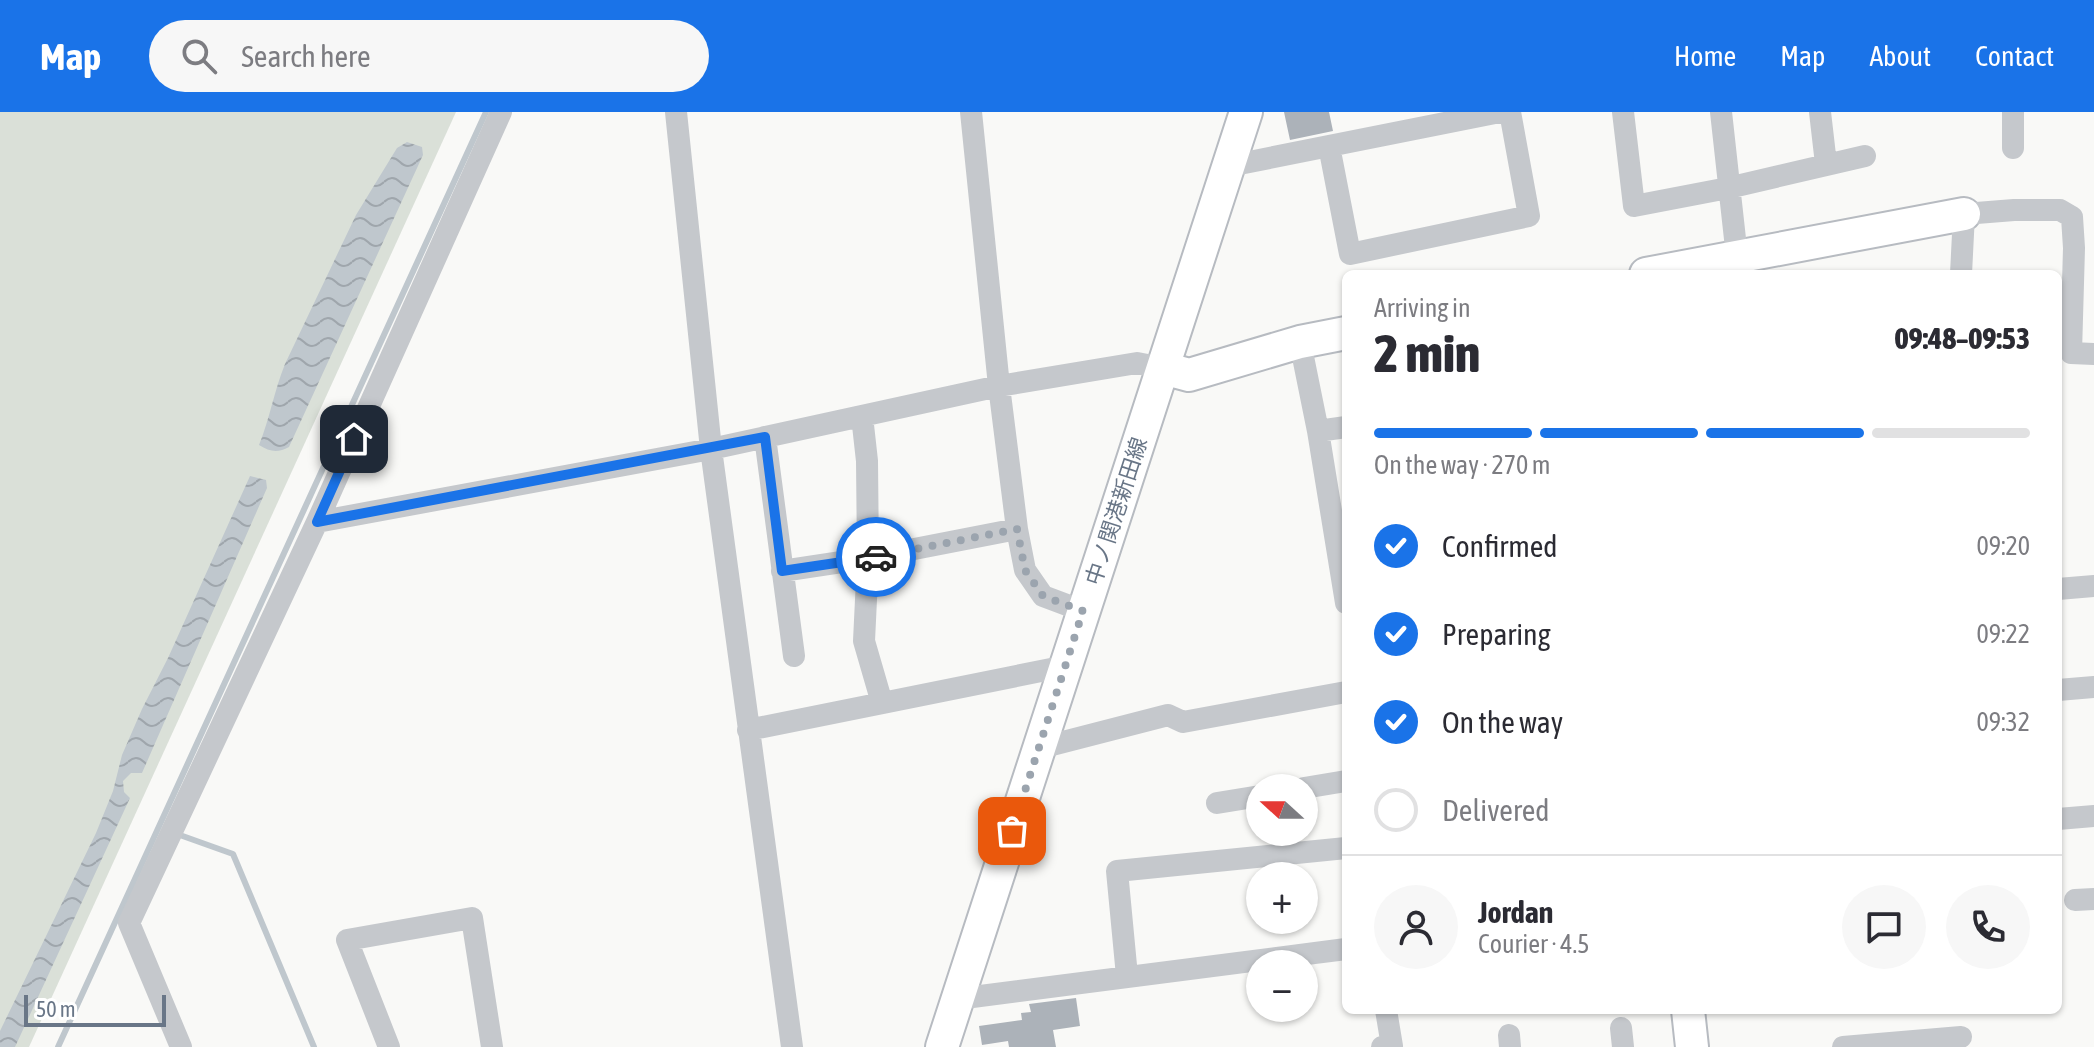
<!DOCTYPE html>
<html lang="en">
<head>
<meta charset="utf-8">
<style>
	:root { --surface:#fff; --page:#f7f7f7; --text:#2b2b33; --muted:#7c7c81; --line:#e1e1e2; --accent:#1a73e8 }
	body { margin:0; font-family:"Asap Condensed","Noto Sans JP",sans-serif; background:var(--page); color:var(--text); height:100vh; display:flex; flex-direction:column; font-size:30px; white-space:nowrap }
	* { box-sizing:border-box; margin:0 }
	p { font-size:26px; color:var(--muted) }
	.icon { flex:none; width:44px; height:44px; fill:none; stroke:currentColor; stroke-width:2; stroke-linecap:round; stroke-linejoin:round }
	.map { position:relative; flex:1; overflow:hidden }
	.details { position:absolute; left:1342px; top:158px; width:720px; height:744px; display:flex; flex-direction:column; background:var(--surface); border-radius:12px; box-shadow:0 2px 6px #0004 }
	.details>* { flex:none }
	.needle { width:52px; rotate:291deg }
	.buttons { position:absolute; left:1246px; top:662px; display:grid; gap:16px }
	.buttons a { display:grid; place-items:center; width:72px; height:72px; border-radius:50%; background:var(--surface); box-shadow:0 2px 6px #0004; font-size:40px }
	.scale { position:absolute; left:24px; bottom:20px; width:142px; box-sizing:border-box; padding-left:8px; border:4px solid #697687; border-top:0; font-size:22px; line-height:28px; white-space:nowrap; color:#697687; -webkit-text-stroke:6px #fff; paint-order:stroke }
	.pin { position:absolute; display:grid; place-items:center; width:68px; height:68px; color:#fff; margin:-34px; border-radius:16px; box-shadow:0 4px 12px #0006 }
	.courier { position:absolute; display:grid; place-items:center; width:80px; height:80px; margin:-40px; border:6px solid #1a73e8; border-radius:50%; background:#fff; color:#222; box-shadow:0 2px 10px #0007 }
	.head em { font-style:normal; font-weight:800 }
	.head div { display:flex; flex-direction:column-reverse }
	.head { display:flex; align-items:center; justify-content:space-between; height:136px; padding:0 32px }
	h1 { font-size:52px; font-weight:800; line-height:60px }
	.bar { display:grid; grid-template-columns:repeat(4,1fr); gap:12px 8px; align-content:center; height:96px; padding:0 32px }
	.bar i { height:10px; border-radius:6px; background:var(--line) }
	.bar .active { background:var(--accent) }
	.bar p { grid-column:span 4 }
	.line { display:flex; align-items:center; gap:20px; padding:0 32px; border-top:2px solid var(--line) }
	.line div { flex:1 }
	.round { display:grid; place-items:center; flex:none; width:84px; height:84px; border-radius:42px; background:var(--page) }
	ol { padding:0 32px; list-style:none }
	li { display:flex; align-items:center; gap:24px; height:88px }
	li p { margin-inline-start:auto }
	li .icon { padding:8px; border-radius:50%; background:var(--accent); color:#fff; stroke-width:4 }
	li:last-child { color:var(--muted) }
	li i { width:44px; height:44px; border:4px solid var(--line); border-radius:50% }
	header { display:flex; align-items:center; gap:48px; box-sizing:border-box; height:112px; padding:0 40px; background:var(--accent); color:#fff }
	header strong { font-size:38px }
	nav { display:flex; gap:44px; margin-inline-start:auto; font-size:28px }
	.search { width:560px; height:72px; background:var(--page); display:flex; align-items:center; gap:20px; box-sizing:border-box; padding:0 28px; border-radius:44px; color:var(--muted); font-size:30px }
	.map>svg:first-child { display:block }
</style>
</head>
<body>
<header>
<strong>Map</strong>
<div class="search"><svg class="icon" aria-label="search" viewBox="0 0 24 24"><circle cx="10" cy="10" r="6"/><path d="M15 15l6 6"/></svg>Search here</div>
<nav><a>Home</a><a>Map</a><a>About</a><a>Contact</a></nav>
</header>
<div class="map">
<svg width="2094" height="935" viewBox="0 0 2094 935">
	<defs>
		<pattern id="water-waves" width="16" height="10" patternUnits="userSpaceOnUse" patternTransform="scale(2)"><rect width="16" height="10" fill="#bfc7cd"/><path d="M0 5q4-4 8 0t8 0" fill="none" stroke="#9fa6ac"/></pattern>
	</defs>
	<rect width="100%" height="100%" fill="#f9f9f7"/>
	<path fill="#dae0d8" d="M 0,0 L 456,0 L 29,935 L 0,935 Z"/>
	<path fill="url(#water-waves)" d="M 407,30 L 422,35 L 423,43 L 289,335 C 278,341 270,340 259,333 C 270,306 274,279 285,252 L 356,103 L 397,36 Z
		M 250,364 L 266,368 L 267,376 L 142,661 L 131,661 L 123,669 L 124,680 L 130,686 L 15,935 L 0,935 L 0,919 L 96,721 L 113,679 L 122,643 L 142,597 L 168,546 Z"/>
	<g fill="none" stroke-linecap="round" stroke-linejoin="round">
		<path stroke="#bfc7cd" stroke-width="6" d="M 177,722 L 233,742 L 314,935
			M 58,935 L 486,0"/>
	</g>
	<path fill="#acb2b9" d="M 1284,0 L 1329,0 L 1333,19 L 1290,28 Z
		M 1076,886 L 1080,914 L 1053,918 L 1056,935 L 1009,935 L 1008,929 L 982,933 L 979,914 L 1022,908 L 1021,901 L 1031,900 L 1029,892 Z"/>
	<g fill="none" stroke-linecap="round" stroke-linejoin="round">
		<g stroke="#b7bbc1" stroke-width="36">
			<path id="secondary" d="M 1646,162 L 1964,102
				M 1163,256 L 1189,263 L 1300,230 L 1346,221
				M 1688,898 L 1692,935
				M 942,935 L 1246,0"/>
		</g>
		<path stroke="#c5c8cc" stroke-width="22" d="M 676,0 L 711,337 L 792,935
			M 971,0 L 999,274 L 1017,417 L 1025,458 L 1043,484 L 1083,499
			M 1623,0 L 1634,94 L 1728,76 L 1865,44
			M 1721,0 L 1737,145
			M 1820,0 L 1826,52
			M 1329,34 L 1350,142 L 1529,104 L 1510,0
			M 2013,36 L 2013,0
			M 1229,54 L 1500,0
			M 1961,162 L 1964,102 L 2014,98 L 2060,98 L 2072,105 L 2074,136 L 2071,241 L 2094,242
			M 1300,230 L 1318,319 L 1346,491
			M 862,304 L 867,349 L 868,446 L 864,529 L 882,591
			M 1318,319 L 1346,315
			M 765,325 L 794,544
			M 317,410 L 711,337 L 999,274 L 1137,251 L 1163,256
			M 782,459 L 868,446 L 1017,417
			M 2058,477 L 2094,474
			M 2058,578 L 2094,575
			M 748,618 L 1066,554
			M 1040,636 L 1168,603 L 1183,610 L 1346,580
			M 1304,676 L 1346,669
			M 1217,691 L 1260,684
			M 2058,707 L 2094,704
			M 2075,788 L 2094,787
			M 1127,864 L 1117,759 L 1346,736
			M 957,887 L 1346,837
			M 1621,916 L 1623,935
			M 1509,923 L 1510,935
			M 181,935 L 129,811 L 317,410 L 501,0
			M 389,935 L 347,828 L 472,806 L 492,935
			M 1382,935 L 1392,934 L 1386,898
			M 1843,935 L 1961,925"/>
		<use href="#secondary" stroke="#fff" stroke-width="32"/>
	</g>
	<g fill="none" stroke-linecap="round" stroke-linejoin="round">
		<path stroke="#9ba4ae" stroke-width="8" stroke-dasharray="0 14.4" d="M 876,445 L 1017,417 L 1025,458 L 1043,484 L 1083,499 L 1012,719"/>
		<path stroke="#1a73e8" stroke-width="10" d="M 354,327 L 317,410 L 765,325 L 782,459 L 876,445"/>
	</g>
	<g text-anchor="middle" stroke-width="8" stroke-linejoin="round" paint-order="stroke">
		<g font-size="22" fill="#697687" stroke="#fff">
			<text transform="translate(1116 399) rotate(-72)" y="8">中ノ関港新田線</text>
		</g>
	</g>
</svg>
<div class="buttons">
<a><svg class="needle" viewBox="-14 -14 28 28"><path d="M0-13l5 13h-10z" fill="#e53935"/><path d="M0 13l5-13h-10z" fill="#7c7c81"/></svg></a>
<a>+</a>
<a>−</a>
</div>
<div class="scale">50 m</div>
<div class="pin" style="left:1012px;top:719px;background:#ea580c"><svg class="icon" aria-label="bag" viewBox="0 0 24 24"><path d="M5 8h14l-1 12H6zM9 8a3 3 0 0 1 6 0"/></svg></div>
<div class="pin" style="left:354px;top:327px;background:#1f2937"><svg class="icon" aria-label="home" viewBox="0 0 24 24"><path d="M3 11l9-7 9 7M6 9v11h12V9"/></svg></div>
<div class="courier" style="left:876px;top:445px"><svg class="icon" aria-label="car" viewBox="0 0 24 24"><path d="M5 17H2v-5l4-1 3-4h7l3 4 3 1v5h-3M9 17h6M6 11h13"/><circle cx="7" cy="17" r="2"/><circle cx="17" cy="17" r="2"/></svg></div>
<section class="details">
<div class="head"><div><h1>2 min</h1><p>Arriving in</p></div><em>09:48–09:53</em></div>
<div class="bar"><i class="active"></i><i class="active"></i><i class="active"></i><i></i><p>On the way · 270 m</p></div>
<ol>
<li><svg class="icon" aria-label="check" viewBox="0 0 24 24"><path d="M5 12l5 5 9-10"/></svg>Confirmed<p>09:20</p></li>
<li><svg class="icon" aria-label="check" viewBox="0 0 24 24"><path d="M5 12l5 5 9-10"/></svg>Preparing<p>09:22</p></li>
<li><svg class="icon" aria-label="check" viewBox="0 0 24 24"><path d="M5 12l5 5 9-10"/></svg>On the way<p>09:32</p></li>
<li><i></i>Delivered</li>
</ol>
<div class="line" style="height:144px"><a class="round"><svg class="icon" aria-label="person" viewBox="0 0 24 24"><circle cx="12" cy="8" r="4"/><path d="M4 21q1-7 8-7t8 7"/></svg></a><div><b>Jordan</b><p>Courier · 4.5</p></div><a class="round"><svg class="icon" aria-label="chat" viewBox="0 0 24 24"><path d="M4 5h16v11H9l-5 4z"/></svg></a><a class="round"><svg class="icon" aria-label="phone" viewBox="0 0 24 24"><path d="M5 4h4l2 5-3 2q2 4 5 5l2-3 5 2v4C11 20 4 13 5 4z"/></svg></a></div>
</section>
</div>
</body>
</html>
